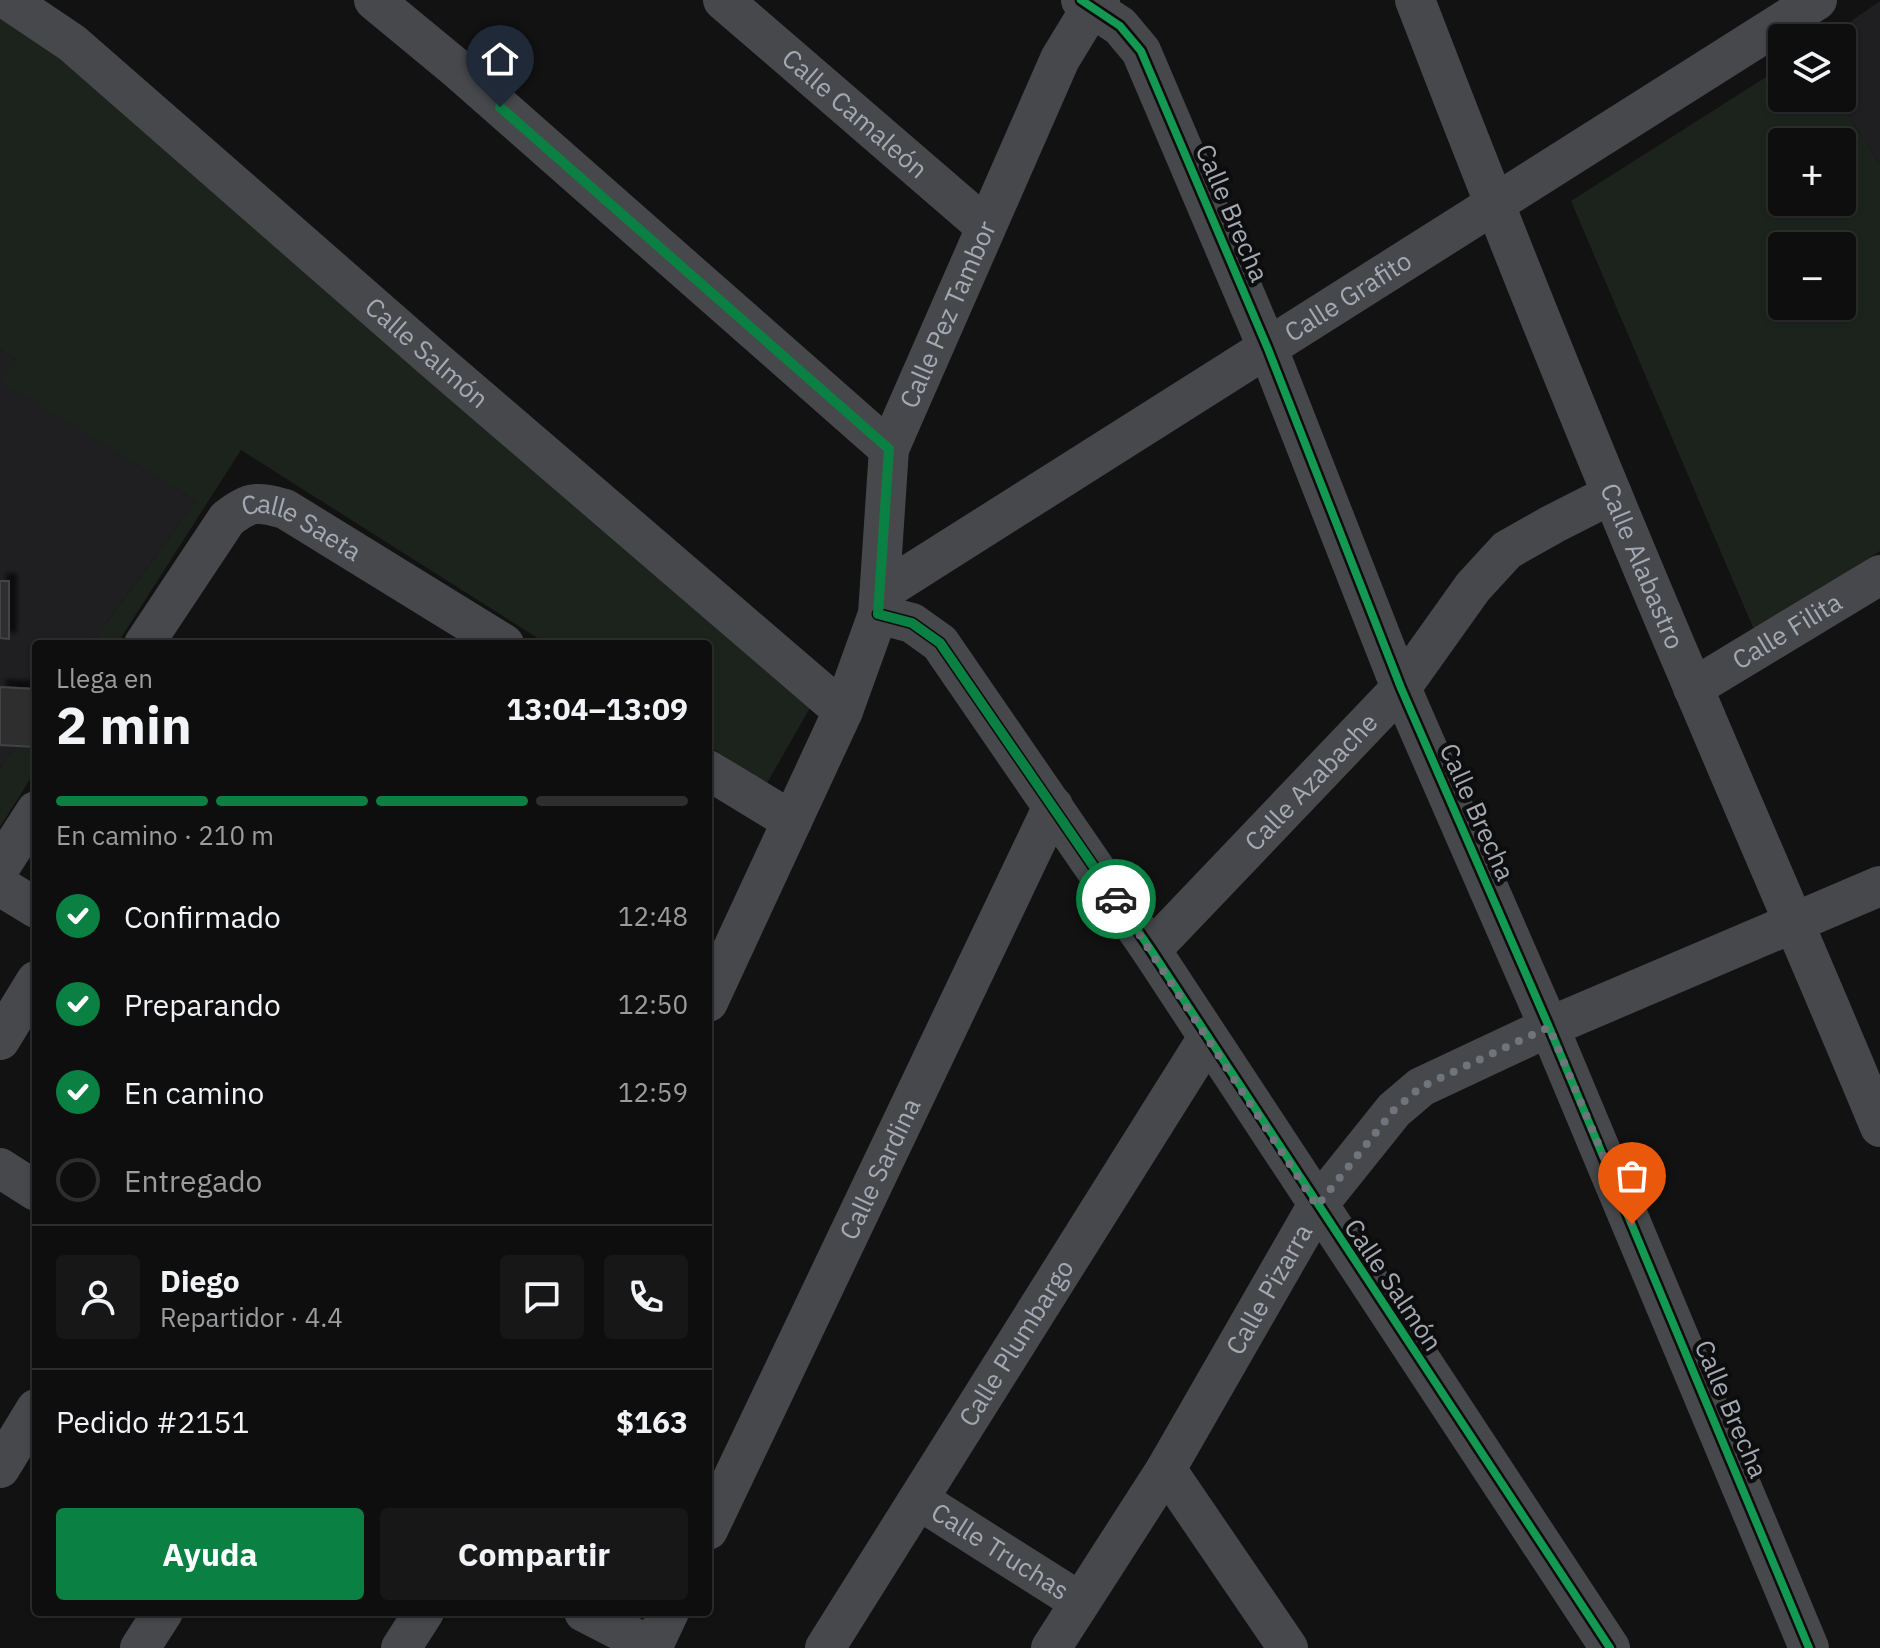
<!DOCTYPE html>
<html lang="es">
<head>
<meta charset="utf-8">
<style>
	:root { --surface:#0e0e0e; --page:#171717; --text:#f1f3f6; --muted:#9b9c9e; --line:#2e2e2e; --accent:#0b8043 }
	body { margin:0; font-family:"IBM Plex Sans",sans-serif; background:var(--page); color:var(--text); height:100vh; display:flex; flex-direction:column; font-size:30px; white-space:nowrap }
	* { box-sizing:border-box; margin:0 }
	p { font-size:26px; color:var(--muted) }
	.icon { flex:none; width:44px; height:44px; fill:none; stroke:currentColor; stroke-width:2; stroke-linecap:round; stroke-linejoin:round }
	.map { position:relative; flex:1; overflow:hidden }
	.drawer { position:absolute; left:32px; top:640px; width:680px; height:976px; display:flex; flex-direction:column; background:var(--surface); border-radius:8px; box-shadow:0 2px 6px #0004,0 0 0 2px var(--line) }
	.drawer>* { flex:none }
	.buttons { position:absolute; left:1768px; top:24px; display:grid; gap:16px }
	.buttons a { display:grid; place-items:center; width:88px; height:88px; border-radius:8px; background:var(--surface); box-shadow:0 2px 6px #0004,0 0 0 2px var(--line); font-size:40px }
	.pin { position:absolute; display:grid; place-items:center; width:68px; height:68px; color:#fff; margin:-82px -34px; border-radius:50% 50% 50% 0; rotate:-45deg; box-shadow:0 0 8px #0007 }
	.pin .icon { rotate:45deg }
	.courier { position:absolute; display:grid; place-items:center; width:80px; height:80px; margin:-40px; border:6px solid #0b8043; border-radius:50%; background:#fff; color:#222; box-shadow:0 2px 10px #0007 }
	.headline em { font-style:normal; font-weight:700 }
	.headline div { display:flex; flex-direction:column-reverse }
	.headline { display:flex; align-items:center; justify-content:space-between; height:136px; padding:0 24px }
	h1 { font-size:52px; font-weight:700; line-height:60px }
	.bar { display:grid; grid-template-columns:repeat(4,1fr); gap:12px 8px; align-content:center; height:96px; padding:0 24px }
	.bar i { height:10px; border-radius:6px; background:var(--line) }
	.bar .on { background:var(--accent) }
	.bar p { grid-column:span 4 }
	.line { display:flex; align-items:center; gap:20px; padding:0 24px; border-top:2px solid var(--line) }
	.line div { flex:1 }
	.round { display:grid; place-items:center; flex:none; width:84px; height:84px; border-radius:8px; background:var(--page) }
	ol { padding:0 24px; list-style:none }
	li { display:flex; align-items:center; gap:24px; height:88px }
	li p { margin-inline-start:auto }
	li .icon { padding:8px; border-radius:50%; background:var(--accent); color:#fff; stroke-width:4 }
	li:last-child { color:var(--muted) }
	li i { width:44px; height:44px; border:4px solid var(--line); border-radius:50% }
	.primary-button { display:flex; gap:16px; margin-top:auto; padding:16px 24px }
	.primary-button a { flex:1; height:92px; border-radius:8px; background:var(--accent); color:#fff; font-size:32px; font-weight:700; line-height:92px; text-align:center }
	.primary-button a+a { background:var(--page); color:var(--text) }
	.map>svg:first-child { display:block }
</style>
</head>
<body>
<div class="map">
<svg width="1880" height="1648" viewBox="0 0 1880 1648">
	<defs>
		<filter id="shadow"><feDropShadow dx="7" dy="-7" stdDeviation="2" flood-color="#0009"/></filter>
	</defs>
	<rect width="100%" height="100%" fill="#121213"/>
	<path fill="#1f1f21" d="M 1880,1 L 1880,165 L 1837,98 L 1842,98 L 1842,38 L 1827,38 Z
		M 0,349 L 16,359 L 3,382 L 196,501 L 91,644 L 36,644 L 36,719 L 0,768 Z"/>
	<path fill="#1c231d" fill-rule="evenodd" d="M 0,11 L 16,20 L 810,708 L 767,783 L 708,746 L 708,644 L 547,644 L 241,450 L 117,644 L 91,644 L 196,501 L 2,382 L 16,359 L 0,349 Z
		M 1782,67 L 1782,98 L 1837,98 L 1880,165 L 1880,551 L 1755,632 L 1571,201 ZM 1782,142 L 1842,142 L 1842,202 L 1782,202 ZM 1782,246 L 1842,246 L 1842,306 L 1782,306 Z
		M 36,719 L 36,770 L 0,827 L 0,768 Z"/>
	<path fill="#2d2d2e" stroke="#424346" stroke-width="2" filter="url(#shadow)" d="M 0,581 L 9,581 L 9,639 L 0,638 Z
		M 0,687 L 36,689 L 36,747 L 0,745 Z"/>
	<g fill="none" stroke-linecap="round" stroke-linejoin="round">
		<g stroke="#47484b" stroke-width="40">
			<path id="s1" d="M 8,0 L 72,43 L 431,357 L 843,711"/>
			<path d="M 374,0 L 455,67 L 889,449"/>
			<path id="s2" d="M 723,0 L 986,227"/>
			<path d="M 1081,0 L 1120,26 L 1141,51 L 1268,349 L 1401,688 L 1549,1027 L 1809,1648"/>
			<path id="s3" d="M 1415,0 C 1504,231 1596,460 1693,687 C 1755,834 1819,979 1880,1127"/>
			<path id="s4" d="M 880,593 L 1817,0"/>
			<path d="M 878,614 L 912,623 L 940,643 L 1151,950 L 1610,1648"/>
			<path id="s5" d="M 144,644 L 227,519 C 249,501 257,501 285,509 L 504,644"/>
			<path id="s6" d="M 1693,688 L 1880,575"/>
			<path d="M 708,770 L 792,821"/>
			<path d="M 0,867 L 36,811"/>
			<path d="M 0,886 L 36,908"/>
			<path id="s7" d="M 1151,950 L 1401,688 L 1473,587 L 1507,550 L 1553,524 L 1612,494"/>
			<path id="s8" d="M 708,1002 L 843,711 L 878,614 L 889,449 L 1060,59 L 1091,8 L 1100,0"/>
			<path d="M 0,1040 L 36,981"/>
			<path d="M 0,1168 L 36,1191"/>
			<path d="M 0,1468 L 36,1409"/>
			<path d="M 1166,1469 L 1288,1648"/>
			<path id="s9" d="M 919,1500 L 1080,1602"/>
			<path id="s10" d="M 708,1530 L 1053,806"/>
			<path d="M 584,1612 L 654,1648"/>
			<path d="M 140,1648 L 163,1612"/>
			<path d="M 401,1648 L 424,1612"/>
			<path d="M 652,1648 L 669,1612"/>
			<path id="s11" d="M 825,1648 L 1207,1039"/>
			<path id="s12" d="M 1051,1648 L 1166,1469 L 1317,1206 L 1394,1110 L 1421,1087 L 1549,1027 L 1880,886"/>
		</g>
		<g stroke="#0d0d0e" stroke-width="13">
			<path id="cycleway" d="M 1081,0 L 1120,26 L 1141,51 L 1268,349 L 1401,688 L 1549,1027 L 1809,1648
				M 878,614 L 912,623 L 940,643 L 1151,950 L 1610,1648"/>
		</g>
		<use href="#cycleway" stroke="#139951" stroke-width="8"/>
	</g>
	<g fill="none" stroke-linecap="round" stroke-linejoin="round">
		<path stroke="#70747b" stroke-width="8" stroke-dasharray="0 14.4" d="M 1116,899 L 1317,1206 L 1394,1110 L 1421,1087 L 1549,1027 L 1632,1224"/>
		<path stroke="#0b8043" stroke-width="10" d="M 500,107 L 889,449 L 878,614 L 912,623 L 940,643 L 1116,899"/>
	</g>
	<g text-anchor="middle" stroke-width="8" stroke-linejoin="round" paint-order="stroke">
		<g font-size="26" fill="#a3a9b3" stroke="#0d0d0e">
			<text dy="9" stroke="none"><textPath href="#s2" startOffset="174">Calle Camaleón</textPath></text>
			<text transform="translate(1232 213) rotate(67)" y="9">Calle Brecha</text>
			<text dy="9" stroke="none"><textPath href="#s4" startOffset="554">Calle Grafito</textPath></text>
			<text dy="9" stroke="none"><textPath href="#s8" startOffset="736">Calle Pez Tambor</textPath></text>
			<text dy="9" stroke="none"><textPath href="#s1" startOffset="548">Calle Salmón</textPath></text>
			<text dy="9" stroke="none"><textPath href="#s5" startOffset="234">Calle Saeta</textPath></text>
			<text dy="9" stroke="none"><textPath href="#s3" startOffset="610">Calle Alabastro</textPath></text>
			<text dy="9" stroke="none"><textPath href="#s6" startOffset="110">Calle Filita</textPath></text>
			<text dy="9" stroke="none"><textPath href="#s7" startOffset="232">Calle Azabache</textPath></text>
			<text transform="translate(1477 812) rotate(66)" y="9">Calle Brecha</text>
			<text dy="9" stroke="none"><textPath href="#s10" startOffset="400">Calle Sardina</textPath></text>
			<text transform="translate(1393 1285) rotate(56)" y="9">Calle Salmón</text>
			<text dy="9" stroke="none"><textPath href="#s12" startOffset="420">Calle Pizarra</textPath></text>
			<text dy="9" stroke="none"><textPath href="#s11" startOffset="360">Calle Plumbargo</textPath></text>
			<text transform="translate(1731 1409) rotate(67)" y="9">Calle Brecha</text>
			<text dy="9" stroke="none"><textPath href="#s9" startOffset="96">Calle Truchas</textPath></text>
		</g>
	</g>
</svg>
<div class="buttons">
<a><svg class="icon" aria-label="layers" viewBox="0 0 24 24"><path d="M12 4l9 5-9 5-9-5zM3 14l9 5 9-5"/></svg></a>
<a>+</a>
<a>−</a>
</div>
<div class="pin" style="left:1632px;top:1224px;background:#ea580c"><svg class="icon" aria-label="bag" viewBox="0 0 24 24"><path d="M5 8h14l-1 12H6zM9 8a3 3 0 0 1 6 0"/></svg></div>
<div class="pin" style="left:500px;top:107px;background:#1f2937"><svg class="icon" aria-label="home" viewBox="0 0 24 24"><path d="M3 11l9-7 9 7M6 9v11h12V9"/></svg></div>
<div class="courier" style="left:1116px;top:899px"><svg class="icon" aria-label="car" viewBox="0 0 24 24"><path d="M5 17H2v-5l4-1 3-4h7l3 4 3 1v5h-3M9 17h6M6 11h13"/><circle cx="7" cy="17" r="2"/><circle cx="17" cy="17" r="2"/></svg></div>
<section class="drawer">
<div class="headline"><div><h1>2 min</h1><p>Llega en</p></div><em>13:04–13:09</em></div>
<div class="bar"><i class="on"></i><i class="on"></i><i class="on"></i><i></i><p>En camino · 210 m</p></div>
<ol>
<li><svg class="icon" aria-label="check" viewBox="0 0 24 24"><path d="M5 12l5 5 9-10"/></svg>Confirmado<p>12:48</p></li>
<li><svg class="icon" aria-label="check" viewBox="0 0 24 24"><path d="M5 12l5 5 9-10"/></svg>Preparando<p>12:50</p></li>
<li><svg class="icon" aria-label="check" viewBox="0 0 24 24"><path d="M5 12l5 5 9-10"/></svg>En camino<p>12:59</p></li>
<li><i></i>Entregado</li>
</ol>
<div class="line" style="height:144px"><a class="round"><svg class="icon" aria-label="person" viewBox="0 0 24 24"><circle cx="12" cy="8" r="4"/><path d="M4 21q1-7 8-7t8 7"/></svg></a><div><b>Diego</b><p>Repartidor · 4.4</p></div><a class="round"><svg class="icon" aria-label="chat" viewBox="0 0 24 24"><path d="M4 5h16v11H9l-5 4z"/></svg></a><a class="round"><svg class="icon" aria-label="phone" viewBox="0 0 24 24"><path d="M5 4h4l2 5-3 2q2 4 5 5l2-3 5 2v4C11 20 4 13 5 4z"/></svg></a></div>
<div class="line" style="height:104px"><div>Pedido #2151</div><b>$163</b></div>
<div class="primary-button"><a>Ayuda</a><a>Compartir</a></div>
</section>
</div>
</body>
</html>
